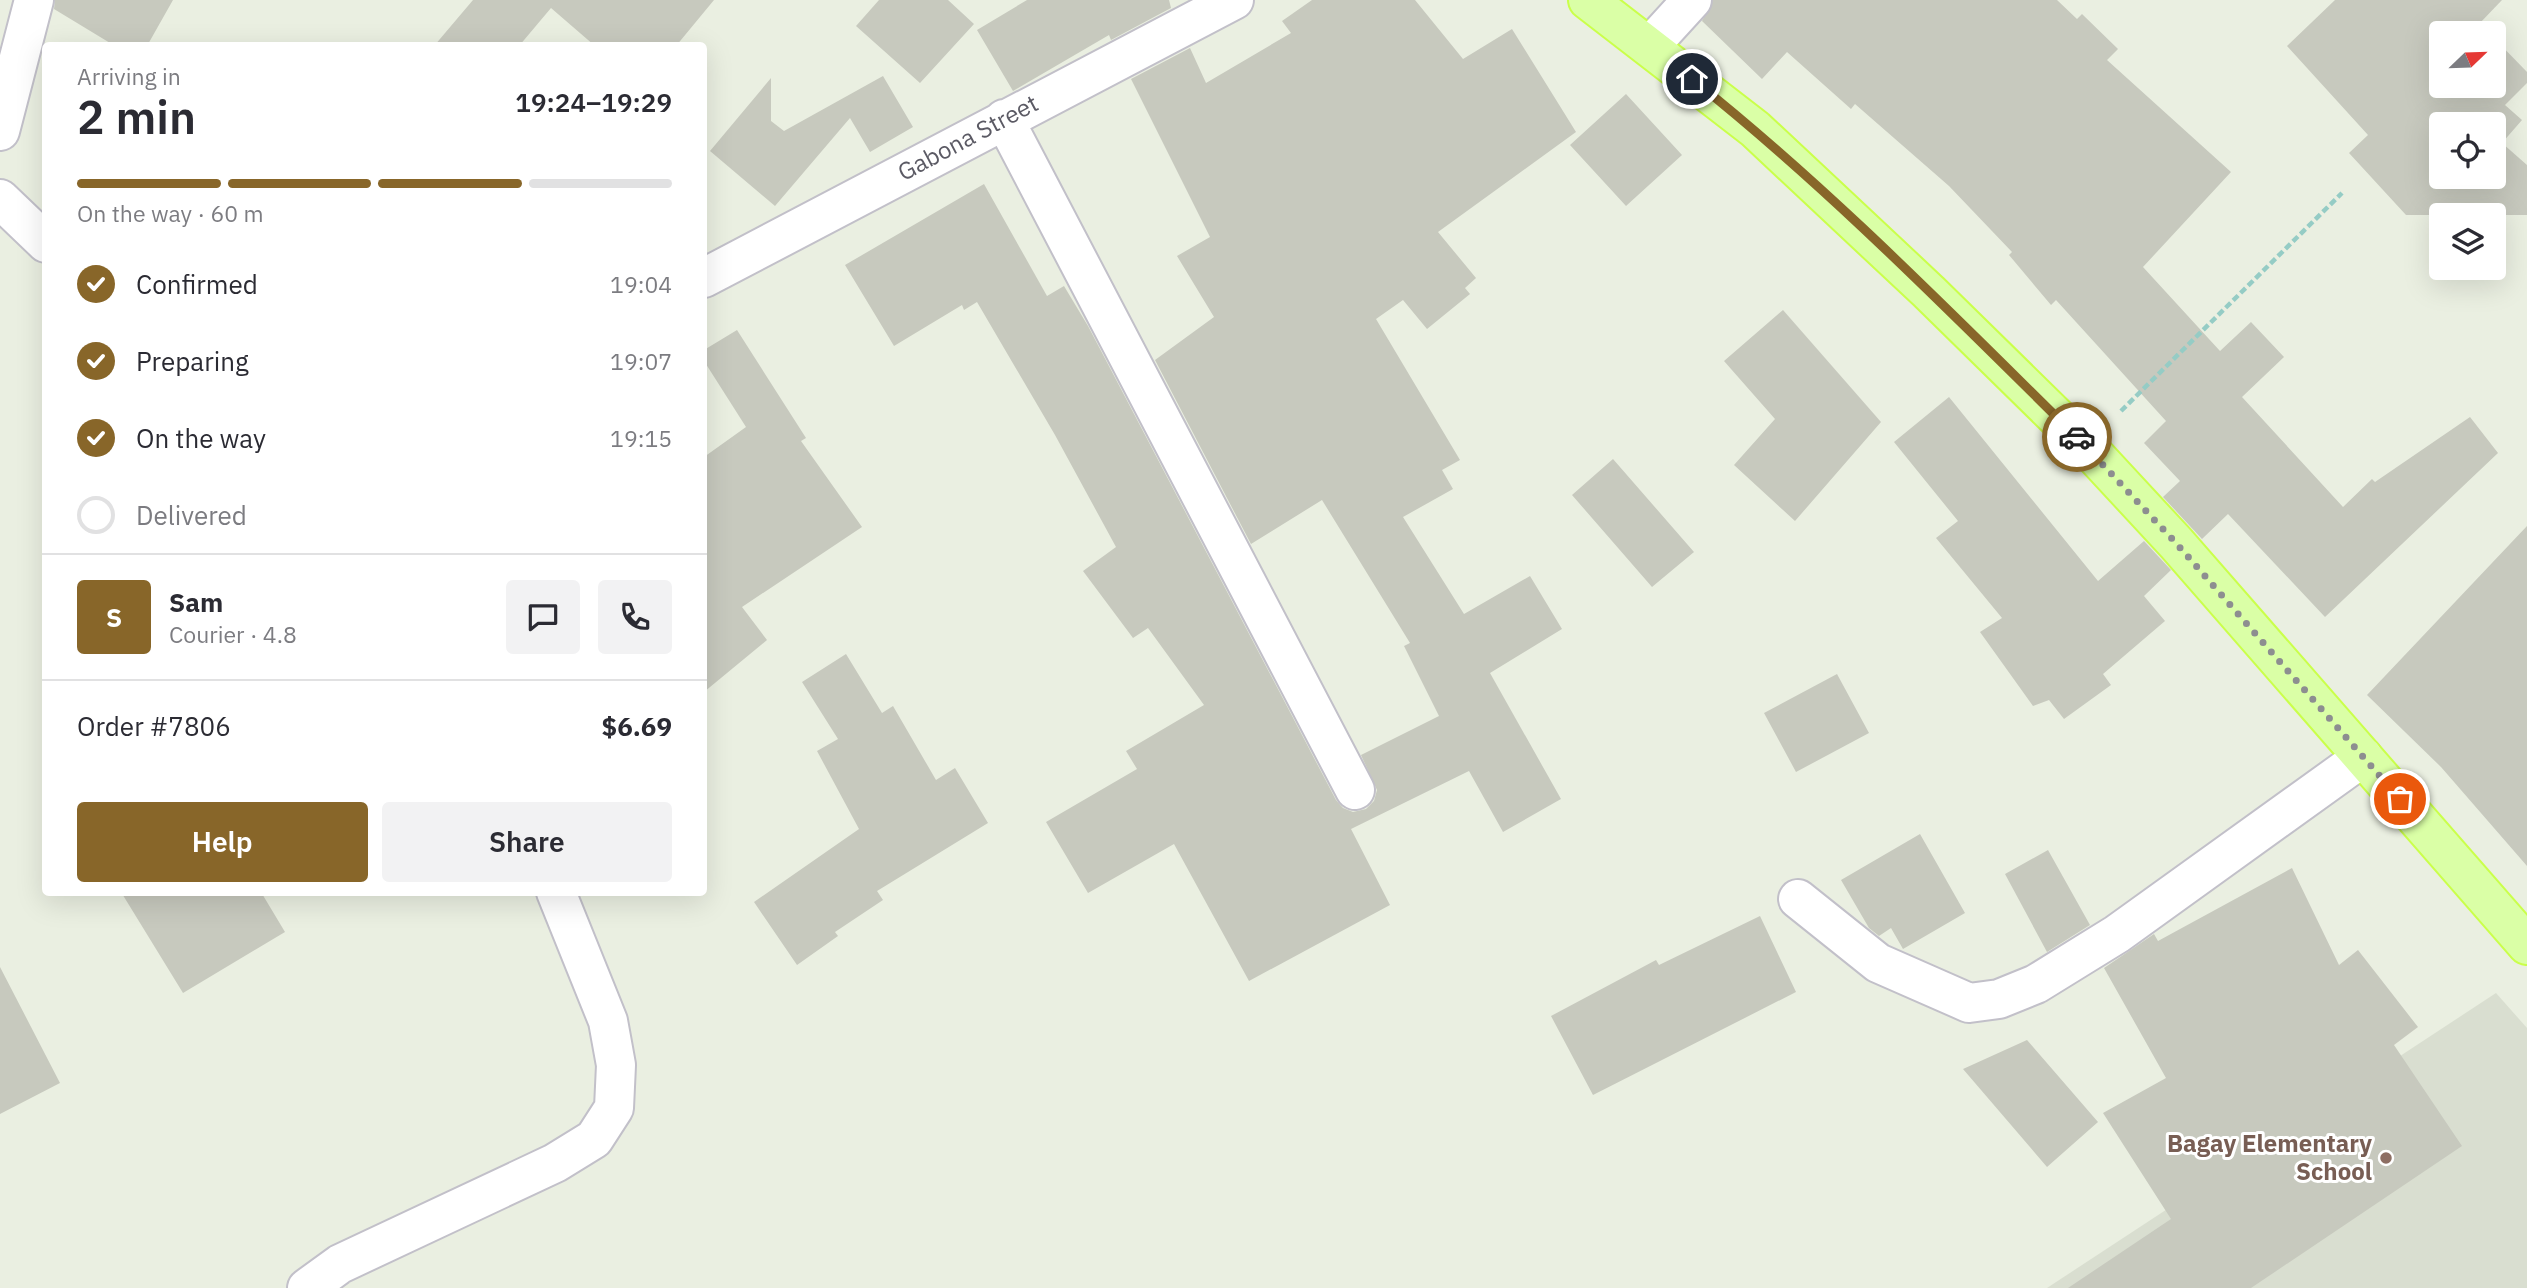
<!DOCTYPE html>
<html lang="en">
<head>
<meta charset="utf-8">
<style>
	:root { --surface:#fff; --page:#f2f2f3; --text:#2b2b33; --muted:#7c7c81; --line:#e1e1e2; --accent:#886629 }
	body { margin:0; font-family:"IBM Plex Sans",sans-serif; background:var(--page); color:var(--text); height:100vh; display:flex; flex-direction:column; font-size:26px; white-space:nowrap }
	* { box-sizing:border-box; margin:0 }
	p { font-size:23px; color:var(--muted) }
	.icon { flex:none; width:38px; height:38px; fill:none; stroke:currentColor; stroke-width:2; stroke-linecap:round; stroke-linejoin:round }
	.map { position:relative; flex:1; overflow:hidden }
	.sheet { position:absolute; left:42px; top:42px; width:665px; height:854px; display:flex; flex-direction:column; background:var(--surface); border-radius:7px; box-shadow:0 7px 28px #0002 }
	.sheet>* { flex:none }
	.needle { width:46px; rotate:67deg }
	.tools { position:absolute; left:2429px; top:21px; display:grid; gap:14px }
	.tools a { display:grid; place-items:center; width:77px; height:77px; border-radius:7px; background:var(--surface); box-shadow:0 7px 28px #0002; font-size:35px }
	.pin { position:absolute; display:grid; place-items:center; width:60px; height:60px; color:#fff; margin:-30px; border:4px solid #fff; border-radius:50%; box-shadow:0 2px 7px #0007 }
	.courier { position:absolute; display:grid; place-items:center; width:70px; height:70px; margin:-35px; border:5px solid #886629; border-radius:50%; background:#fff; color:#222; box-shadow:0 2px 9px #0007 }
	.headline em { font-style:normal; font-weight:600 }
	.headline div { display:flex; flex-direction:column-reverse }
	.headline { display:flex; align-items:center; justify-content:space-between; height:119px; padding:0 35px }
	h1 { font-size:46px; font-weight:600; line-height:52px }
	.bar { display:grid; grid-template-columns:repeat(4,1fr); gap:10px 7px; align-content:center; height:84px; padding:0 35px }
	.bar i { height:9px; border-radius:5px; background:var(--line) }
	.bar .current { background:var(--accent) }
	.bar p { grid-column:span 4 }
	.line { display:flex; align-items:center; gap:18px; padding:0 35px; border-top:2px solid var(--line) }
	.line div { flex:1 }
	.round { display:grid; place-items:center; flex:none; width:74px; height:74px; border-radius:7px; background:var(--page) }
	ol { padding:0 35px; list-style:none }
	li { display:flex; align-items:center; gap:21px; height:77px }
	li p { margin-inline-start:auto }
	li .icon { padding:7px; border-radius:50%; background:var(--accent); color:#fff; stroke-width:4 }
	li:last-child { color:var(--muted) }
	li i { width:38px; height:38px; border:4px solid var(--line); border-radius:50% }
	.button { display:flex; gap:14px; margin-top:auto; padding:14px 35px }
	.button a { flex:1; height:80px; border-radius:7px; background:var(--accent); color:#fff; font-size:28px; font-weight:600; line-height:80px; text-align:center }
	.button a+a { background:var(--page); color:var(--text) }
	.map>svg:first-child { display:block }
</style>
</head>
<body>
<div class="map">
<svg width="2527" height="1288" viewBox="0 0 2527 1288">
	<rect width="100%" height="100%" fill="#eaefe1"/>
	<path fill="#d9ded0" d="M 2496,993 L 2527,1028 L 2527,1288 L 2047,1288 Z"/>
	<path fill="#c7c9be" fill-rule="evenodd" d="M 55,0 L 173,0 L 147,46 L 115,46 L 54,9 Z
		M 473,0 L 714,0 L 676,46 L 595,46 L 551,8 L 519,46 L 434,46 Z
		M 879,0 L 948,0 L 974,24 L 920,83 L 856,26 Z
		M 1027,0 L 1169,0 L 1171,8 L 1111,40 L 1109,35 L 1013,91 L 977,30 Z
		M 1312,0 L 1415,0 L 1463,59 L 1512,29 L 1576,132 L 1438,232 L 1476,278 L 1465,288 L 1470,294 L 1427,329 L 1403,300 L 1376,319 L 1460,460 L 1442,470 L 1453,489 L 1403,517 L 1464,614 L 1530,576 L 1562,629 L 1490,673 L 1561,799 L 1503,832 L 1469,771 L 1351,829 L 1390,905 L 1249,981 L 1174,844 L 1088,893 L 1046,822 L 1137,769 L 1126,751 L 1204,705 L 1148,628 L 1133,638 L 1083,571 L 1116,547 L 1055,435 L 977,302 L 964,310 L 962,305 L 894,346 L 845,265 L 984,184 L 1047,296 L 1064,286 L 1088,326 L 1336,800 L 1343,808 L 1353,812 L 1366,809 L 1374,801 L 1377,790 L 1361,755 L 1439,716 L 1404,646 L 1410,643 L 1322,500 L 1251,544 L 1155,360 L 1214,317 L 1177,256 L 1210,237 L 1131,79 L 1190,48 L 1206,83 L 1291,33 L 1282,21 Z
		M 1713,0 L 2057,0 L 2077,19 L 2082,14 L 2118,49 L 2107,60 L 2231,172 L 2143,267 L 2220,351 L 2251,322 L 2284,357 L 2242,397 L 2343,507 L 2372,479 L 2375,482 L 2470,417 L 2498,453 L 2325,617 L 2228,514 L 2202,539 L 2163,497 L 2180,481 L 2144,443 L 2166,421 L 2056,300 L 2051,305 L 2009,255 L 2012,252 L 1949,186 L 1855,104 L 1851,109 L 1787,52 L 1762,79 L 1702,21 Z
		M 2335,0 L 2502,0 L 2479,24 L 2489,33 L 2441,33 L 2441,86 L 2494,86 L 2494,38 L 2527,72 L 2527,83 L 2505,105 L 2522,120 L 2502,143 L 2527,165 L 2527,215 L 2406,215 L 2349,153 L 2368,135 L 2287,46 ZM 2441,124 L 2494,124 L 2494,177 L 2441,177 Z
		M 883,76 L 913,127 L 870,152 L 850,118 L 775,206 L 710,151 L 771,78 L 771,121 L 784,131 Z
		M 1626,94 L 1682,155 L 1626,206 L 1570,145 Z
		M 1783,310 L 1881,422 L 1795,521 L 1734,465 L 1775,419 L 1724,361 Z
		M 737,330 L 806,438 L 801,441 L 862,527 L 742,607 L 767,640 L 704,692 L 704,457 L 746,427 L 704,361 L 704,350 Z
		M 1949,397 L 2098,581 L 2144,541 L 2171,570 L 2144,596 L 2165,621 L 2103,674 L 2111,685 L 2064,719 L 2049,700 L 2033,706 L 1980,632 L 2002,618 L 1936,538 L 1958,521 L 1894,442 Z
		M 1613,459 L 1694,552 L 1652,587 L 1572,495 Z
		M 2527,526 L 2527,866 L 2441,767 L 2367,695 Z
		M 846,654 L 882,713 L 893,706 L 936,780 L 955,768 L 988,823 L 877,891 L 883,900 L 835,932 L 838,936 L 797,965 L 754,902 L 859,829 L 817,751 L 838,739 L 802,682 Z
		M 1837,674 L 1869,733 L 1796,772 L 1764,713 Z
		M 1920,834 L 1965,913 L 1903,949 L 1891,928 L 1879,936 L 1869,928 L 1841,880 Z
		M 2048,850 L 2090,925 L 2047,952 L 2005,874 Z
		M 2292,868 L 2339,965 L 2358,950 L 2418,1027 L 2394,1045 L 2462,1146 L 2251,1288 L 2068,1288 L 2171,1219 L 2103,1113 L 2166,1078 L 2104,968 L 2154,934 L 2158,941 Z
		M 121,892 L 261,892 L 285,932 L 183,993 Z
		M 1760,916 L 1796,992 L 1593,1095 L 1551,1016 L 1656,960 L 1659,965 Z
		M 0,967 L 60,1083 L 0,1114 Z
		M 2027,1040 L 2098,1122 L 2047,1167 L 1963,1069 Z"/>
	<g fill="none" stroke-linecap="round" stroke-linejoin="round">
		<g stroke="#c2c0c9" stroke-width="42">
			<path id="minor" d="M 1650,46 L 1692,0
				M 1004,119 L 1355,790
				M 0,131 L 34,0
				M 0,199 L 46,243
				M 704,278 L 1234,0
				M 1798,899 L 1878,963 L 1969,1003 L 1999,999 L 2036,984 L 2117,934 L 2363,757
				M 307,1288 L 340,1264 L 555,1163 L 594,1139 L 614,1108 L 616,1065 L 608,1021 L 556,892"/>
		</g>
		<g stroke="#caff4a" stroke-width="42">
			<path id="major" d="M 1588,0 L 1755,129 L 1929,292 L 2087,447 L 2176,543 L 2527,945"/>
		</g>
		<path stroke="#95ccc5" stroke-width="4.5" stroke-dasharray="7 3.5" stroke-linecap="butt" d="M 2121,411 L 2342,193"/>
		<use href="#minor" stroke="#fff" stroke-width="38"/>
		<use href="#major" stroke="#daffa6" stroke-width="38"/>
	</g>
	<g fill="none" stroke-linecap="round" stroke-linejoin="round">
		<path stroke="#8d8e90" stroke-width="7" stroke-dasharray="0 12.6" d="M 2077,437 L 2176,543 L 2400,799"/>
		<path stroke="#886629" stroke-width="9" d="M 1692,79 C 1829,188 1952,314 2077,437"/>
	</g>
	<circle fill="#8d6e63" stroke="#fff" stroke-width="2.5" cx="2386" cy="1158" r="7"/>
	<g text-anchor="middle" stroke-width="6" stroke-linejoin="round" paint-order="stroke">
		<g font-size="24" fill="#5b5a64" stroke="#fff">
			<text transform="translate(968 138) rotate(-28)" y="8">Gabona Street</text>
		</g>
		<g font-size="24" font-weight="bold" fill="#785e54" stroke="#fff" text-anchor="end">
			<text x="2372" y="1152">Bagay Elementary<tspan x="2372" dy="28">School</tspan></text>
		</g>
	</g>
</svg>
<div class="tools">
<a><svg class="needle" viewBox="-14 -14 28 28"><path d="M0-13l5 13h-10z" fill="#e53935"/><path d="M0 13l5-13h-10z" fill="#7c7c81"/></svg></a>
<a><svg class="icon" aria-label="locate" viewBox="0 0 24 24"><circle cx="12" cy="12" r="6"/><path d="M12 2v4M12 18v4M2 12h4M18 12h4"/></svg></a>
<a><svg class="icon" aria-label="layers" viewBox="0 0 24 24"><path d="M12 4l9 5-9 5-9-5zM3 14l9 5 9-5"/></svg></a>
</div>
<div class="pin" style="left:2400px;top:799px;background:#ea580c"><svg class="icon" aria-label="bag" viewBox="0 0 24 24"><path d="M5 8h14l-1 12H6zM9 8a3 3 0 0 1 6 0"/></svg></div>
<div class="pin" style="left:1692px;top:79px;background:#1f2937"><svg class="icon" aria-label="home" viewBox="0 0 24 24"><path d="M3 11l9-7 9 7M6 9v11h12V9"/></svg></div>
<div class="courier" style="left:2077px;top:437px"><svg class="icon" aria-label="car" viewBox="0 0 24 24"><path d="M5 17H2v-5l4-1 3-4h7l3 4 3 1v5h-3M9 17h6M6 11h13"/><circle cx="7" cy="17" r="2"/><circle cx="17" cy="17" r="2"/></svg></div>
<section class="sheet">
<div class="headline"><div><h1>2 min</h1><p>Arriving in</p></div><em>19:24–19:29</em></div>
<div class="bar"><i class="current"></i><i class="current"></i><i class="current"></i><i></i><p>On the way · 60 m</p></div>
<ol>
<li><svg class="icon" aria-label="check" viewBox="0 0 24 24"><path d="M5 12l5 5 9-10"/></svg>Confirmed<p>19:04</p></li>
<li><svg class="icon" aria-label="check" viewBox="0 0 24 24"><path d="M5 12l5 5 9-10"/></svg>Preparing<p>19:07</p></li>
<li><svg class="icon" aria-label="check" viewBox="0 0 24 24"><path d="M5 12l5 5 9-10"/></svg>On the way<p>19:15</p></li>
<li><i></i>Delivered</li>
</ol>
<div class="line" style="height:126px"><b class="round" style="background:var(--accent);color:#fff">S</b><div><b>Sam</b><p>Courier · 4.8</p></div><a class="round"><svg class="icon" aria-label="chat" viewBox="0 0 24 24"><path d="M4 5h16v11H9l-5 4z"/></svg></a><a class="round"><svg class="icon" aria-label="phone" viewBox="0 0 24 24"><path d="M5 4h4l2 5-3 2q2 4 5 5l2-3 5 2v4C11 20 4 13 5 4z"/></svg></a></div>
<div class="line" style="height:91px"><div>Order #7806</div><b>$6.69</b></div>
<div class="button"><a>Help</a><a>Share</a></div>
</section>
</div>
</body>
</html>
